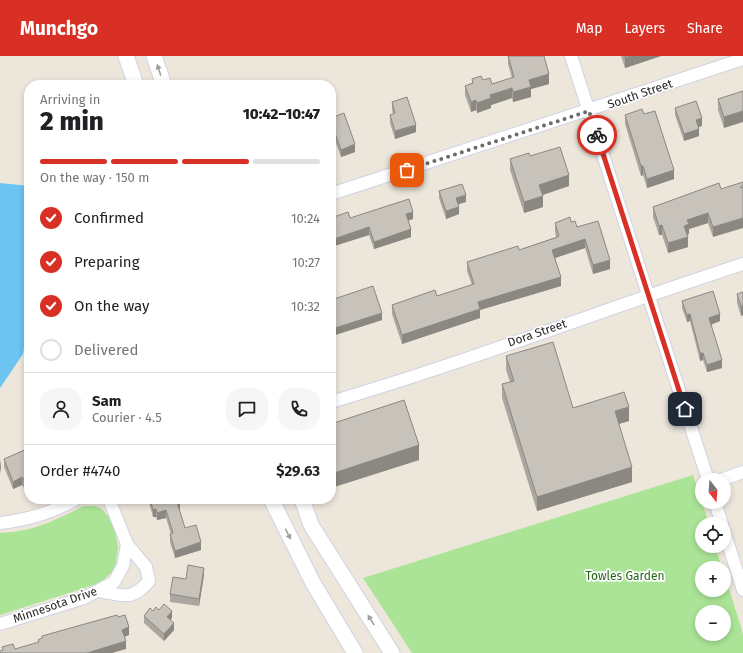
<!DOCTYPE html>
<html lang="en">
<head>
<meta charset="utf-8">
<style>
	:root { --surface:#fff; --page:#f6f6f6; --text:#202124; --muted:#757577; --line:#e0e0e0; --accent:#d93025 }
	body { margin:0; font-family:"Fira Sans",sans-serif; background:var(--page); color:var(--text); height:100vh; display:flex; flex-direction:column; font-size:15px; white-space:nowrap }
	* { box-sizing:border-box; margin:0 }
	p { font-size:13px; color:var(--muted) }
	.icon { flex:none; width:22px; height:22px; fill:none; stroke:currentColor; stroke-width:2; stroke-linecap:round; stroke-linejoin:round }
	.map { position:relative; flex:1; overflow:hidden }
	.panel { position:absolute; left:24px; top:24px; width:312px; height:424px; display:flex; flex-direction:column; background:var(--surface); border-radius:16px; box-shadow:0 2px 6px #0003 }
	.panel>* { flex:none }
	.needle { width:26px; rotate:163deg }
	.tools { position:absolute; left:695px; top:417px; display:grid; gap:8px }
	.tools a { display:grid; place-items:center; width:36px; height:36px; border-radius:50%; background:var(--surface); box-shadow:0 2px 6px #0003; font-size:20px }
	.pin { position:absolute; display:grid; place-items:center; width:34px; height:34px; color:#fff; margin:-17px; border-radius:8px; box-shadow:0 2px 6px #0006 }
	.courier { position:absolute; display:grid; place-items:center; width:40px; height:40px; margin:-20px; border:3px solid #d93025; border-radius:50%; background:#fff; color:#222; box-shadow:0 1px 5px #0007 }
	.headline em { font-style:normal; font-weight:800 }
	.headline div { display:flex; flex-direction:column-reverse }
	.headline { display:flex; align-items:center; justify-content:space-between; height:68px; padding:0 16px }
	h1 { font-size:26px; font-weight:800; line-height:30px }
	.bar { display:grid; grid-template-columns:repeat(4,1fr); gap:6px 4px; align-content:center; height:48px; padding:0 16px }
	.bar i { height:5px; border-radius:3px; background:var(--line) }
	.bar .selected { background:var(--accent) }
	.bar p { grid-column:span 4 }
	.line { display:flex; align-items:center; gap:10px; padding:0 16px; border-top:1px solid var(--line) }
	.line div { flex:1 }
	.round { display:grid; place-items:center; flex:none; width:42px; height:42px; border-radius:16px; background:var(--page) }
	ol { padding:0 16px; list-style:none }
	li { display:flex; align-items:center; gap:12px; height:44px }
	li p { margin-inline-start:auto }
	li .icon { padding:4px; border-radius:50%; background:var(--accent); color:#fff; stroke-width:4 }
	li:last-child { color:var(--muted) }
	li i { width:22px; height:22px; border:2px solid var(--line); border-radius:50% }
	header { display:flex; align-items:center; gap:24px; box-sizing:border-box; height:56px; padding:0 20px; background:var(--accent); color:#fff }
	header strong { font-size:19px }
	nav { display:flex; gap:22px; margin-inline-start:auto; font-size:14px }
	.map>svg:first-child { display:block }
</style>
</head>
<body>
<header>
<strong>Munchgo</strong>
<nav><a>Map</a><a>Layers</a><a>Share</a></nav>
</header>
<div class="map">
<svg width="743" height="597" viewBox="0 0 743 597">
	<rect width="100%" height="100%" fill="#ece6db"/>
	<path fill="#abe496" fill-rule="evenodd" d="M 693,419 L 709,468 L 702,468 L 702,490 L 715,490 L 722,512 L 702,512 L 702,534 L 724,534 L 724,517 L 743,578 L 743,597 L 412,597 L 363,522 ZM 702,556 L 724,556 L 724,578 L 702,578 Z
		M 84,450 L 95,450 L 102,453 L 109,461 L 115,475 L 118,491 L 115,513 L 100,527 L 0,559 L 0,477 C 36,475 53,465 84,450 Z"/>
	<path fill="#6bc4f1" d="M 0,127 L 29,130 L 29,274 L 26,278 L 23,298 L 0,332 Z"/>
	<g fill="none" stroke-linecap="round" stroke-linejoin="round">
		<g stroke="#d0d2e3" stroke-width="14">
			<path id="minor" d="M 571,0 L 708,424
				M 331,138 L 743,3
				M 331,346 C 470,305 605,253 743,208
				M 721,424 L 743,416
				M 715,446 L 722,468
				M 0,467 C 27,464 52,457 76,443
				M 724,475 L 743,534
				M 99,535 C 123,539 131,546 149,525 L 146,511 L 127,488
				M 0,568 L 84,542 L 114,526 L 123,510 L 127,488 L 109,443"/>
		</g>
		<g stroke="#d0d2e3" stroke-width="17">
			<path id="tertiary" d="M 126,0 L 136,29
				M 154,0 L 164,29
				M 271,443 L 313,527 L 355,597
				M 302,443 L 311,469 L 392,597"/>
		</g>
		<use href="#minor" stroke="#fff" stroke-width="12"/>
		<use href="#tertiary" stroke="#fff" stroke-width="15"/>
	</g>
	<path fill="#aba7a0" d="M 508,0 L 544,0 L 549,28 L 531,33 L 531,41 L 513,46 L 512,42 L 491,49 L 491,52 L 477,57 L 476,54 L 471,56 L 465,39 L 465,30 L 472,27 L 472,23 L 483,24 L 492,28 L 512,22 L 508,8 Z
		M 621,0 L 661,0 L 625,12 Z
		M 743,35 L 724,72 L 718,54 L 718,43 Z
		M 392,46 L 416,76 L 395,83 L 390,67 L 390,59 L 393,58 L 392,54 Z
		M 675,52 L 702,70 L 698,71 L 699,80 L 684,85 L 675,59 Z
		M 644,58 L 674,123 L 647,132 L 643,119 L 641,120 L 625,68 L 625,59 Z
		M 331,62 L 355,96 L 341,101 L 331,74 Z
		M 530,100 L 569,130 L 543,139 L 543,151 L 524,157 L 510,114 L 510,103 Z
		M 721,133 L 713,181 L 708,167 L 689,173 L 689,178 L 687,179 L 688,191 L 668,197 L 662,179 L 659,179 L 653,161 L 653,151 Z
		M 439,135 L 466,146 L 458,148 L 459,158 L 446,163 L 439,142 Z
		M 350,162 L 413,163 L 408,165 L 411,181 L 374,193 L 369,179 L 331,191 Z
		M 571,166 L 577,171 L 610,213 L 593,218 L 585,192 L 555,202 L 561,230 L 480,254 L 480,262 L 402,288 L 392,258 L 392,249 L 437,240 L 472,229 L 467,215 L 467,206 L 519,194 L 556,181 L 555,176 L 555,167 Z
		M 743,236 L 743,259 L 741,260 L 737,247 L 737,238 Z
		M 331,244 L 382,264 L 332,280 L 331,276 Z
		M 682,245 L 720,265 L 711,269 L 722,312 L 707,316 L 703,304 L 700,305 L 690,265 L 687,266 L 682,252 Z
		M 506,300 L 573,352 L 629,365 L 619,368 L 632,426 L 537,455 L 502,342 L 502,328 L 510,326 L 506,314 Z
		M 331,368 L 419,404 L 334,431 L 331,423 Z
		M 27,393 L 24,432 L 22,429 L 13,433 L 4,411 L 4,403 Z
		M 148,443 L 179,443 L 180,453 L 179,453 L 185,472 L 201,494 L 175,502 L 170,486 L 170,478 L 171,478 L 166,462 L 157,464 L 156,461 L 153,461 Z
		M 204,519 L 199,550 L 170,546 L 170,538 L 186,523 Z
		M 159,554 L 172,562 L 170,564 L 174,574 L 164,585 L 144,567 L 144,560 L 153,555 Z"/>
	<path fill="#8b8882" d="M 631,0 L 661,0 L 625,12 L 625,2 Z
		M 549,18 L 549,28 L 531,33 L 531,41 L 513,46 L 513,36 L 529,24 Z
		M 512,32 L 512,42 L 491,49 L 491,52 L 477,57 L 477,47 L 490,39 Z
		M 476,44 L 476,54 L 471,56 L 471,46 Z
		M 743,55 L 743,66 L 724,72 L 724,61 Z
		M 702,62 L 702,70 L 696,72 L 696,64 Z
		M 416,69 L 416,76 L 395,83 L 395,75 Z
		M 699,73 L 699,80 L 684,85 L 684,78 Z
		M 355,88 L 355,96 L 341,101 L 341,94 Z
		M 641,110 L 643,110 L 643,119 L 641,120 Z
		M 674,114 L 674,123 L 647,132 L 647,123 Z
		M 569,119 L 569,130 L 539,140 L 539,129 Z
		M 466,139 L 466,146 L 456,149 L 456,142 Z
		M 543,140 L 543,151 L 524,157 L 524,146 Z
		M 459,151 L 459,158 L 446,163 L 446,155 Z
		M 413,156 L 413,163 L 406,165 L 406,158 Z
		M 708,157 L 708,167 L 689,173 L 689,178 L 684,180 L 684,170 L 687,164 Z
		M 743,162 L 743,172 L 713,181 L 713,171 Z
		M 662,169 L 662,179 L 659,179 L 659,170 Z
		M 369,171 L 369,179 L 331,191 L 331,184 Z
		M 411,173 L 411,181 L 374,193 L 374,186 Z
		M 688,181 L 688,191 L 668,197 L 668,187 Z
		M 585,183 L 585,192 L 552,203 L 552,194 Z
		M 610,204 L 610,213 L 593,218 L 593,209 Z
		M 561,221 L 561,230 L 480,254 L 480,262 L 402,288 L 402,279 L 478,246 Z
		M 741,250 L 743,250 L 743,259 L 741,260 Z
		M 382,257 L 382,264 L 332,280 L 332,273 Z
		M 690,258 L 690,265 L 687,266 L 687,259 Z
		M 720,258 L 720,265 L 709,269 L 709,262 Z
		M 700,297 L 703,297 L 703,304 L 700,305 Z
		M 722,304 L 722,312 L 707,316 L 707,309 Z
		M 629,351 L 629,365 L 615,369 L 615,355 Z
		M 419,389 L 419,404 L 334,431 L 334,417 Z
		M 1,403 L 1,411 L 0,418 L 0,411 Z
		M 632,411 L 632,426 L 537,455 L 537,441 Z
		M 22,421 L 22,429 L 13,433 L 13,426 Z
		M 29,422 L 29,429 L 24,432 L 24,424 Z
		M 180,445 L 180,453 L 177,454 L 177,446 Z
		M 156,453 L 156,461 L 153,461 L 153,454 Z
		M 166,454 L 166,462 L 157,464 L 157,457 Z
		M 201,486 L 201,494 L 175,502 L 175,495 Z
		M 204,512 L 204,519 L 199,550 L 199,543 Z
		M 172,555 L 172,562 L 167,568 L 167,561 Z
		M 174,567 L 174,574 L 164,585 L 164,578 Z
		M 129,571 L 129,579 L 122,582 L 122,574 Z
		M 126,585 L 126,593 L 112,597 L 87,597 Z"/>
	<path fill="#c7c2ba" stroke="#8b8882" d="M 508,0 L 544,0 L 549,18 L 529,24 L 531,31 L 513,36 L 512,32 L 490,39 L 491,42 L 477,47 L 476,44 L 471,46 L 465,30 L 473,27 L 472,23 L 481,20 L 483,24 L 490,22 L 492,28 L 514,21 Z
		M 625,0 L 631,0 L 625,2 Z
		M 743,35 L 743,55 L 724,61 L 718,43 Z
		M 407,41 L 416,69 L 395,75 L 390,59 L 395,57 L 392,46 Z
		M 696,45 L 702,62 L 696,64 L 699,73 L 684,78 L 675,52 Z
		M 642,53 L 644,58 L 655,55 L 674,114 L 647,123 L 643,110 L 641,110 L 625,59 Z
		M 344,57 L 355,88 L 341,94 L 331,66 L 331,62 Z
		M 560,91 L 569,119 L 539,129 L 543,140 L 524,146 L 510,103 L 529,97 L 530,100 Z
		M 743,126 L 743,129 L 740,132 L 743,131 L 743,162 L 713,171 L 708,157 L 687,164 L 689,168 L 684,170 L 688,181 L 668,187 L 662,169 L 659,170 L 653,151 L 719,127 L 721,133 Z
		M 462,128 L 466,139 L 456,142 L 459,151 L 446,155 L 439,135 Z
		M 409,143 L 413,156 L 406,158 L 411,173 L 374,186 L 369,171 L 331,184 L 331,162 L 348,156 L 350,162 Z
		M 570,161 L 571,166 L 575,165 L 577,171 L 598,165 L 610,204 L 593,209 L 585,183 L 552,194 L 561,221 L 478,246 L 480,253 L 402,279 L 392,249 L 435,234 L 437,240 L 474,228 L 467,206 L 518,190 L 519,194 L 555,182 L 559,180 L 555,167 Z
		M 373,230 L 382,257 L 332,273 L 331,268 L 331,244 Z
		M 713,235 L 720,258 L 709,262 L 722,304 L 707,309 L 703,297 L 700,297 L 690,258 L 687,259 L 682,245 Z
		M 743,236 L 743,250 L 741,250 L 737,238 Z
		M 553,286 L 573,352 L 624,336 L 629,351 L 615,355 L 632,411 L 537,441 L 502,328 L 514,325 L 506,300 Z
		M 404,344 L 419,389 L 334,417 L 331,409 L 331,368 Z
		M 27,393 L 29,397 L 29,422 L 24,424 L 22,421 L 13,426 L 4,403 Z
		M 150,443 L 179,443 L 180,445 L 177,446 L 185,472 L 196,469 L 201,486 L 175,495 L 170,478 L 173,477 L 166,454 L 157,457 L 156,453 L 153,454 Z
		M 188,509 L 204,512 L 199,543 L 170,538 L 173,521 L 186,523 Z
		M 164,548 L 172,555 L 167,561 L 174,567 L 164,578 L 144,560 L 150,552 L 153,555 L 156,551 L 159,554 Z
		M 117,559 L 118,561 L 125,559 L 129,571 L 122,574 L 126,585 L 87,597 L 0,597 L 0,595 L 3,594 L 2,591 L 13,588 L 15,593 L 39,586 L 38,584 L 42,582 L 42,580 Z"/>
	<defs><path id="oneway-solid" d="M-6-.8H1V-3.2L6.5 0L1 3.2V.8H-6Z"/></defs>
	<g fill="#9f9f9f">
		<use href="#oneway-solid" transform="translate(159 14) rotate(-108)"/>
		<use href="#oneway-solid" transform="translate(288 478) rotate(63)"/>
		<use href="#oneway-solid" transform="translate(371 564) rotate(-122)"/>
	</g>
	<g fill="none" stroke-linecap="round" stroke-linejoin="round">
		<path stroke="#6d6b67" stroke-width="4" stroke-dasharray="0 7.2" d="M 407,114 L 589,55 L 597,79"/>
		<path stroke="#d93025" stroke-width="5" d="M 597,79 L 685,353"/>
	</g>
	<g text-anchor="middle" stroke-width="3.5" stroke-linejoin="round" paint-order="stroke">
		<g font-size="12" fill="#292929" stroke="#fff">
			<text transform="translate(640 38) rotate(-19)" y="4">South Street</text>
			<text transform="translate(537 277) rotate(-19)" y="4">Dora Street</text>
			<text transform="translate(55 549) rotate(-19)" y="4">Minnesota Drive</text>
		</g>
		<g font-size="12" fill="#236718" stroke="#fff">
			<text x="625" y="524">Towles Garden</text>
		</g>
	</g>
</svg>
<div class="tools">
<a><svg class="needle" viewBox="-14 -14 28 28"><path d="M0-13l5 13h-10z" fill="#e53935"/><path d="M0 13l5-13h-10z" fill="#757577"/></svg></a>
<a><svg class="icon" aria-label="locate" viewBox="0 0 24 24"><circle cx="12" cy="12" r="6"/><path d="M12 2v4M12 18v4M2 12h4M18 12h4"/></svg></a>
<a>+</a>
<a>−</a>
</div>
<div class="pin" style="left:407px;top:114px;background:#ea580c"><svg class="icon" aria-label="bag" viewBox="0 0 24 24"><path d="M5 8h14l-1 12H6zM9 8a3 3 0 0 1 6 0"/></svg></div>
<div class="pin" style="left:685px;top:353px;background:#1f2937"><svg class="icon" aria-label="home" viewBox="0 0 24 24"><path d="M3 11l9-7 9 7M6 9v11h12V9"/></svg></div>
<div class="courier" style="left:597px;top:79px"><svg class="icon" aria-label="bike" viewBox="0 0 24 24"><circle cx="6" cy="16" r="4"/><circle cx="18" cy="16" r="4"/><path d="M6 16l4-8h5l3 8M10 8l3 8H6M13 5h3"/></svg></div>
<section class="panel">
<div class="headline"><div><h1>2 min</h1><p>Arriving in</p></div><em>10:42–10:47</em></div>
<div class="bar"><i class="selected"></i><i class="selected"></i><i class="selected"></i><i></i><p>On the way · 150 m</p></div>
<ol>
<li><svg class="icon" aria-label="check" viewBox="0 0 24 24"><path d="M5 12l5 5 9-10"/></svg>Confirmed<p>10:24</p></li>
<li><svg class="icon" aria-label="check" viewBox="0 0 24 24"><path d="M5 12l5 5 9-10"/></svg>Preparing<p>10:27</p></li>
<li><svg class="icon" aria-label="check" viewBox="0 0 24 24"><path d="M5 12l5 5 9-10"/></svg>On the way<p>10:32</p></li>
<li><i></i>Delivered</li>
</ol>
<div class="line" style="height:72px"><a class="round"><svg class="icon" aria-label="person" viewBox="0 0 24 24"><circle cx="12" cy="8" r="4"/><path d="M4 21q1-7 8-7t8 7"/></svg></a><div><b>Sam</b><p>Courier · 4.5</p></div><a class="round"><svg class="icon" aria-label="chat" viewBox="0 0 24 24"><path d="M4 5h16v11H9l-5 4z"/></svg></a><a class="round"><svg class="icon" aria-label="phone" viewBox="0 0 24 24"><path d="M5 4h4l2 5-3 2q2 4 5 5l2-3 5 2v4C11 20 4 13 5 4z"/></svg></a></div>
<div class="line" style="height:52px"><div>Order #4740</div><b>$29.63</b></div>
</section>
</div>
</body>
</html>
